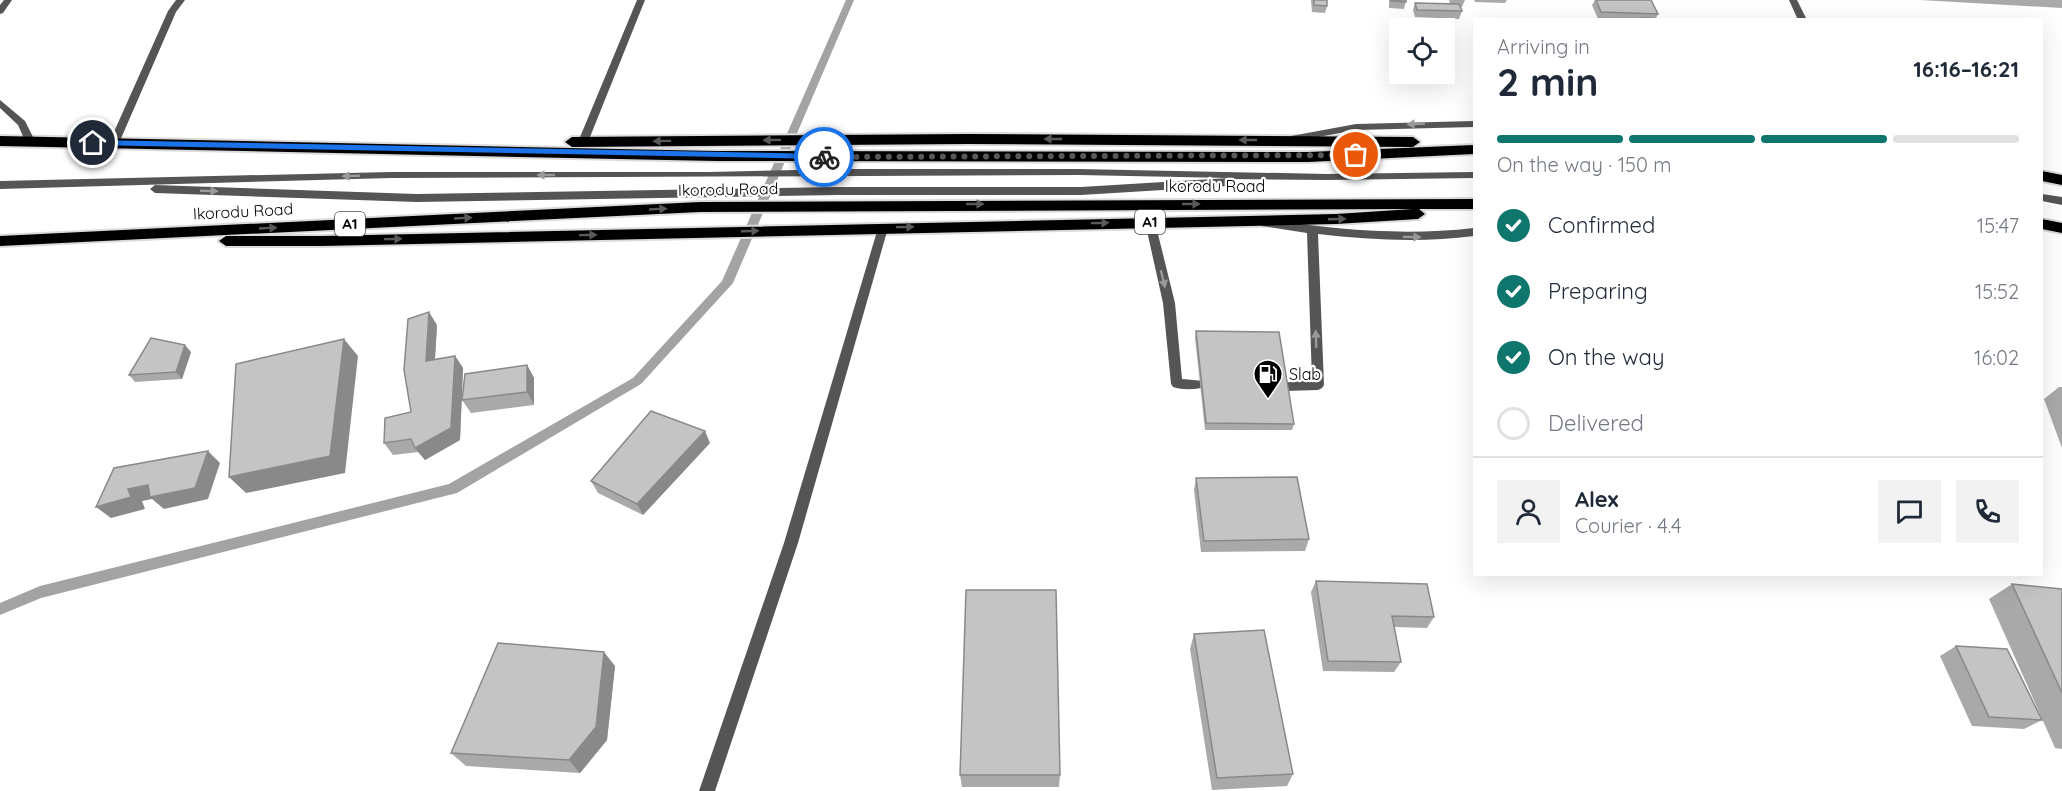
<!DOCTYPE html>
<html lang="en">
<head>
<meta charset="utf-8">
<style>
	:root { --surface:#fff; --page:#f2f2f3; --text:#1f2937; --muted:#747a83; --line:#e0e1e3; --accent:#0f766e }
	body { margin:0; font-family:Quicksand,sans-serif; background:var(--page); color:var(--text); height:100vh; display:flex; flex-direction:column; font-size:22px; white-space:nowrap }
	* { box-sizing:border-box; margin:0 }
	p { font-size:20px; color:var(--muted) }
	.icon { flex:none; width:33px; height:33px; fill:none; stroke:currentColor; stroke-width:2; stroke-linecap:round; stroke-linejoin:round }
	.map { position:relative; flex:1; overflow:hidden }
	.panel { position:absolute; left:1473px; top:18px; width:570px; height:558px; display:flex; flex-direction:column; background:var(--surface); border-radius:0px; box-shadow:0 6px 24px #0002 }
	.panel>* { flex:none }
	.controls { position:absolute; left:1389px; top:18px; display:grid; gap:12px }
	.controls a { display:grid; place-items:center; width:66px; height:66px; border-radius:0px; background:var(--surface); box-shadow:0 6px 24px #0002; font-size:30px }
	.pin { position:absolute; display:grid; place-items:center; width:51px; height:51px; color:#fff; margin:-26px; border:3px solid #fff; border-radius:50%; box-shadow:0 2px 6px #0007 }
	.courier { position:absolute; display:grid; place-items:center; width:60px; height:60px; margin:-30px; border:4px solid #1a73e8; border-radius:50%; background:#fff; color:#222; box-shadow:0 2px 8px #0007 }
	.summary em { font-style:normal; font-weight:700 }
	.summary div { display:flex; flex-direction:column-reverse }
	.summary { display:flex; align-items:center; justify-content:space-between; height:102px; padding:0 24px }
	h1 { font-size:39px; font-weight:700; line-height:45px }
	.bar { display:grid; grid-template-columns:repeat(4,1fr); gap:9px 6px; align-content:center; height:72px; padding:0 24px }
	.bar i { height:8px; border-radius:4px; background:var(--line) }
	.bar .active { background:var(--accent) }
	.bar p { grid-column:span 4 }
	.line { display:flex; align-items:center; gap:15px; padding:0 24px; border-top:2px solid var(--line) }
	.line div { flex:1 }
	.round { display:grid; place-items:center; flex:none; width:63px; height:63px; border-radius:0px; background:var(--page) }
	ol { padding:0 24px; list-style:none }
	li { display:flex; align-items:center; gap:18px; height:66px }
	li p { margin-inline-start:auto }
	li .icon { padding:6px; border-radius:50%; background:var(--accent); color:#fff; stroke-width:4 }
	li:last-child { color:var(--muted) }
	li i { width:33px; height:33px; border:3px solid var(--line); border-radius:50% }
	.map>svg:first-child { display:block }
</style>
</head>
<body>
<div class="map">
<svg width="2062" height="791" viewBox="0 0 2062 791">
	<rect width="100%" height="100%" fill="#fff"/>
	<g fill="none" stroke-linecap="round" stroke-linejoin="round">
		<path fill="#a3a3a3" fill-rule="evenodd" d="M 846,0 L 854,0 L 733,283 L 641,384 L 457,493 L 41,598 L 0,615 L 0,603 L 40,586 L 449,484 L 633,378 L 722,281 Z"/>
		<g stroke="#dbdbdb" stroke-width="4">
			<path id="trunk" d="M 968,134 L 1413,137 L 1420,142 L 1413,147 L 968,144 L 572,147 L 565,142 L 572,137 Z
				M 0,136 L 716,151 L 1308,152 L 1474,145 L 1474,154 L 1308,162 L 716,161 L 0,146 Z
				M 2042,171 L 2062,175 L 2062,185 L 2042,181 Z
				M 1474,199 L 1474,209 L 1419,209 L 1425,214 L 1418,219 L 1336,224 L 322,246 L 226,246 L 219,241 L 226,236 L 322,236 L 1336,214 L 1413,209 L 700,212 L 0,246 L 0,236 L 700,202 Z
				M 2042,219 L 2062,223 L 2062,233 L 2042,229 Z"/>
		</g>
		<path fill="#555" fill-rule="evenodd" d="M 4,0 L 12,0 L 3,13 L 0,14 L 0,5 Z
			M 176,0 L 185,0 L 176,12 L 119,143 L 118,145 L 110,145 L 109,143 L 168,11 Z
			M 637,0 L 645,0 L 588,142 L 583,145 L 579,144 L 578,142 Z
			M 0,100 L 25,121 L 35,141 L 34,143 L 26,143 L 18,125 L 0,108 Z
			M 1474,121 L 1474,127 L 1356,130 L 1291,142 L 1286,139 L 1291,136 L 1356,124 Z
			M 842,169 L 1079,169 L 1327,174 L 1474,172 L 1474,178 L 1327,180 L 1229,179 L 1234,182 L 1229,186 L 1081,195 L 837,195 L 417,202 L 155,193 L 150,189 L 155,185 L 417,194 L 837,187 L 1081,187 L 1229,178 L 1079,175 L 391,178 L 0,189 L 0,181 L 391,172 L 709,172 Z
			M 2042,194 L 2062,197 L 2062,205 L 2042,201 Z
			M 1150,218 L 1155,222 L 1175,303 L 1182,379 L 1204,381 L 1206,384 L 1204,387 C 1195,390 1182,390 1173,387 L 1171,384 L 1163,303 L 1145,222 Z
			M 1266,219 C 1336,230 1404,236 1474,228 L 1474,236 C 1422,243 1370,240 1318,234 L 1324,385 L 1322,388 L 1318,390 L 1285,391 L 1281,389 L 1279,386 L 1281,383 L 1312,380 L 1307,233 L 1262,226 L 1261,223 L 1262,220 Z"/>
		<path fill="#555" fill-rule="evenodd" d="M 1789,0 L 1797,0 L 1807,20 L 1798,20 Z
			M 883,224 L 888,228 L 798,543 L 715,791 L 699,791 L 784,543 L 878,228 Z"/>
		<use href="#trunk" fill="#000" fill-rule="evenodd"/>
	</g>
	<path fill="#a9a9a9" d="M 1311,0 L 1327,0 L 1327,6 L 1325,13 L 1312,12 Z
		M 1389,0 L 1406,0 L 1404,9 L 1389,8 Z
		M 1449,0 L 1465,0 L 1462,7 L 1460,7 L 1462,11 L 1459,19 L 1415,17 L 1413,10 L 1415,3 L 1450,4 Z
		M 1474,0 L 1507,0 L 1505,3 L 1475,2 Z
		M 1595,0 L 1651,0 L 1658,14 L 1655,20 L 1598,19 L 1592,5 Z
		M 1920,0 L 2062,0 L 2062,8 Z
		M 437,325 L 435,359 L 455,356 L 463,368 L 460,440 L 425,460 L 418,452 L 393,455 L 384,443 L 411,412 Z
		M 1196,331 L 1294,424 L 1292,430 L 1205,430 L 1195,338 Z
		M 191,352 L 182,379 L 135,382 L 129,375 Z
		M 527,365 L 534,378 L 534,405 L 471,413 L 462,400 Z
		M 2059,387 L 2062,387 L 2062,448 L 2044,399 Z
		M 710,443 L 643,515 L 598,493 L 591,481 Z
		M 1196,478 L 1309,539 L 1305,551 L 1201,552 L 1194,490 Z
		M 1316,581 L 1434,617 L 1427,628 L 1394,627 L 1401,662 L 1394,672 L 1323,671 L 1311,592 Z
		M 2012,584 L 2062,589 L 2062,749 L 2055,748 L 1989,599 Z
		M 1194,634 L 1293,774 L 1287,786 L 1212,790 L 1190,649 Z
		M 1956,646 L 2042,720 L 2024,729 L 1972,726 L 1940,656 Z
		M 615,666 L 607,740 L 580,773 L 466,766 L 451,753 Z
		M 960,775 L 1060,775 L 1059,787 L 962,787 Z"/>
	<path fill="#898989" d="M 429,312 L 437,325 L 434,374 L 426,361 Z
		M 344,339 L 358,356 L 345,473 L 246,493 L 229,477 Z
		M 185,345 L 191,352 L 182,379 L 176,372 Z
		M 455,356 L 463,368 L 460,440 L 425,460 L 415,448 Z
		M 527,365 L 534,378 L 534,405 L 527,392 Z
		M 705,431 L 710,443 L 643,515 L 637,504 Z
		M 208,451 L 220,463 L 208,499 L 164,509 L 152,499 L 142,501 L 145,509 L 111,518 L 96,507 L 128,489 Z
		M 604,652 L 615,666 L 607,740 L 580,773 L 569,760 Z"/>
	<path fill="#c4c4c4" stroke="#898989" stroke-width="1.5" d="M 1314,0 L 1327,0 L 1327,6 L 1314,5 Z
		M 1391,0 L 1406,0 L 1406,2 L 1391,1 Z
		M 1596,0 L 1651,0 L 1658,14 L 1601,12 Z
		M 1415,3 L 1459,4 L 1462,11 L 1417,10 Z
		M 1642,18 L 1652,18 L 1653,20 L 1643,20 Z
		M 429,312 L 426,361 L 455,356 L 451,428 L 415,448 L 411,439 L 384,443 L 385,418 L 411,412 L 404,370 L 408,319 Z
		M 1196,331 L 1279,332 L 1294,424 L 1206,423 Z
		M 151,338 L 185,345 L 176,372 L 129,375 Z
		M 344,339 L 330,456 L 229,477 L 236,364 Z
		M 527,365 L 527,392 L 462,400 L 465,374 Z
		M 651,411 L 705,431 L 637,504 L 591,481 Z
		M 208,451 L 195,488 L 150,497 L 148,485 L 128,489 L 131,497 L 96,507 L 114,468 Z
		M 1297,477 L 1309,539 L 1204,541 L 1196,478 Z
		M 1316,581 L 1427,584 L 1434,617 L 1392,616 L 1401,662 L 1328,661 Z
		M 2012,584 L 2062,589 L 2062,693 Z
		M 966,590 L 1056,590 L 1060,775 L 960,775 Z
		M 1264,630 L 1293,774 L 1217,778 L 1194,634 Z
		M 498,643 L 604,652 L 596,727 L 569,760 L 451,753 Z
		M 1956,646 L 2007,649 L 2042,720 L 1989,717 Z"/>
	<defs><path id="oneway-solid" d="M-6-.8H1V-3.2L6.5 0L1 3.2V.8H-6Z" transform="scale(1.5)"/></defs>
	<g fill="#999">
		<use href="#oneway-solid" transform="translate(1416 124) rotate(177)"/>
		<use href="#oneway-solid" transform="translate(546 175) rotate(-180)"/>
		<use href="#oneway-solid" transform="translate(351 176) rotate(178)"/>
		<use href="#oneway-solid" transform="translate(209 191) rotate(2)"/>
		<use href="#oneway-solid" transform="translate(1412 237) rotate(1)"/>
		<use href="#oneway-solid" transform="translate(1163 279) rotate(76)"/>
		<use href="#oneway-solid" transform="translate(1316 339) rotate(-92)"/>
	</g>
	<g fill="#595959">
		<use href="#oneway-solid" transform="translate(1053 139) rotate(-180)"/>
		<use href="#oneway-solid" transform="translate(772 140) rotate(179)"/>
		<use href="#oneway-solid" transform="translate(1248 140) rotate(-180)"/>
		<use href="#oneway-solid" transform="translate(662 141) rotate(179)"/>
		<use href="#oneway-solid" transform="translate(975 204)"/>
		<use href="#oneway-solid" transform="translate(1191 204)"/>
		<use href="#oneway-solid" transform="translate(658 209) rotate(-3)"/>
		<use href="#oneway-solid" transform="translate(463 218) rotate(-3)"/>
		<use href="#oneway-solid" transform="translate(1337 219) rotate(-2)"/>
		<use href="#oneway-solid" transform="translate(1100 223) rotate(-1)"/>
		<use href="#oneway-solid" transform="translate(905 227) rotate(-1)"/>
		<use href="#oneway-solid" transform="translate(268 228) rotate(-3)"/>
		<use href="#oneway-solid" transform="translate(750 231) rotate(-2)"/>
		<use href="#oneway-solid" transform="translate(588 235) rotate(-1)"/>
		<use href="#oneway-solid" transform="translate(393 239) rotate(-1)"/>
	</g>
	<path fill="#1a73e8" d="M 93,140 L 824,154 L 829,157 L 824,159 L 90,145 L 90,141 Z"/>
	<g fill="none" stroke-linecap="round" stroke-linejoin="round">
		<path stroke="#595959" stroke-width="6" stroke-dasharray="0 10.8" d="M 824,157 L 1356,155"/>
	</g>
	<defs>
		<g id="fuel-pin" transform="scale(1.5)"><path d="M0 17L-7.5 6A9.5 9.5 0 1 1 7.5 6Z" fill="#000" stroke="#fff"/><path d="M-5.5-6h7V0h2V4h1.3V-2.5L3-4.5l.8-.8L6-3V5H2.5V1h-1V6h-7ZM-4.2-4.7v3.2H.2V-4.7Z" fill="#fff"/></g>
	</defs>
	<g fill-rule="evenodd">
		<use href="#fuel-pin" x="1268" y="374"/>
	</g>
	<g text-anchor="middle" stroke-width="4.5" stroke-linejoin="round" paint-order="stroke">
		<g fill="#fff" stroke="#4c4c4c" stroke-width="1.5">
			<rect x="1135" y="210" width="30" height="24" rx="4.5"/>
			<rect x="335" y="212" width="30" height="24" rx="4.5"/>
		</g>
		<g font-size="15" font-weight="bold" fill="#000">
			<text x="1150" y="227">A1</text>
			<text x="350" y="229">A1</text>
		</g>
		<g font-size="16" fill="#000" stroke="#fff">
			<text x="1215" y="192">Ikorodu Road</text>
			<text transform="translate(728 189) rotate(-1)" y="6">Ikorodu Road</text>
			<text transform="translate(243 211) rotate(-3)" y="6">Ikorodu Road</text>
		</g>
		<g font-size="16" fill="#000" stroke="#fff" text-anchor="start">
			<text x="1289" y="380">Slab</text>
		</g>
	</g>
</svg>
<div class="controls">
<a><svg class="icon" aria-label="locate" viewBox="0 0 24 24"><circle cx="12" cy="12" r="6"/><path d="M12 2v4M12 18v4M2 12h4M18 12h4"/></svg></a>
</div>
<div class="pin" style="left:1356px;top:155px;background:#ea580c"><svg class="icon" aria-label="bag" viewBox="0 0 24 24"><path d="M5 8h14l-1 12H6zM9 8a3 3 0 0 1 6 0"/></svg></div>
<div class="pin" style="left:93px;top:143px;background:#1f2937"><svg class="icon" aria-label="home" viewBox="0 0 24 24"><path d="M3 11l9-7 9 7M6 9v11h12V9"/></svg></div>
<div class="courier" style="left:824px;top:157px"><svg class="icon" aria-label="bike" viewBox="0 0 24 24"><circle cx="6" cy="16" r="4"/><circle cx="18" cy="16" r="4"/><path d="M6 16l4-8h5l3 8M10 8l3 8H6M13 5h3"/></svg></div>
<section class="panel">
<div class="summary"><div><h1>2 min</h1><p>Arriving in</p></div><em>16:16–16:21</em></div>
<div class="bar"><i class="active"></i><i class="active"></i><i class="active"></i><i></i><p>On the way · 150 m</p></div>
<ol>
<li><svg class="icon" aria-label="check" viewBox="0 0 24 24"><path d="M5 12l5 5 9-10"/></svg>Confirmed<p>15:47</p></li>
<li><svg class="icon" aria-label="check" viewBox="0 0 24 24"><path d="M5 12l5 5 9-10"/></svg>Preparing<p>15:52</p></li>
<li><svg class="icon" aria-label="check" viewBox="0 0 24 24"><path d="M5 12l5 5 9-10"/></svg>On the way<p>16:02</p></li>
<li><i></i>Delivered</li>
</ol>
<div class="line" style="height:108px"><a class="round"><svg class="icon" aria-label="person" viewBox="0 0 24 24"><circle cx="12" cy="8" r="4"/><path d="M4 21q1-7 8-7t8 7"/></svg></a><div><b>Alex</b><p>Courier · 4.4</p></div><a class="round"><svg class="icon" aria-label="chat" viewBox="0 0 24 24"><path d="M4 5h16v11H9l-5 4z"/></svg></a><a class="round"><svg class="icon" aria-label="phone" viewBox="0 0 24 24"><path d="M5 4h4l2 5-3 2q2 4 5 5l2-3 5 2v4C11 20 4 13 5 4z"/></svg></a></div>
</section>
</div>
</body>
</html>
